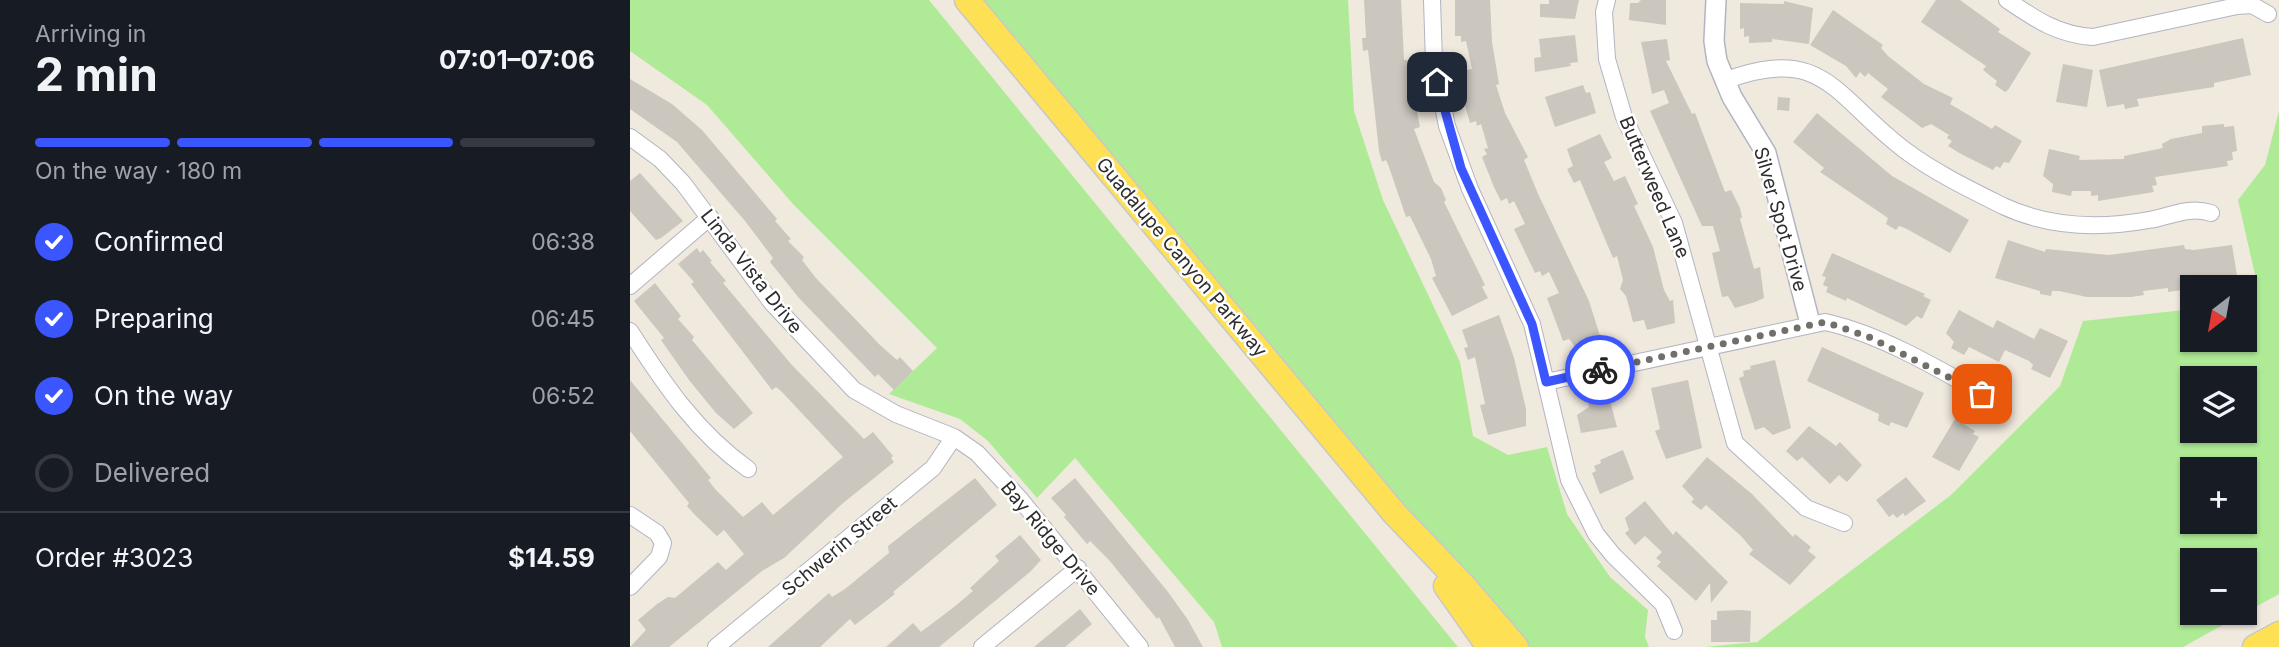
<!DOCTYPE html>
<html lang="en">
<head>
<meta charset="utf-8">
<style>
	:root { --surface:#171b24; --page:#242831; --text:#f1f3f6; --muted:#9ea1a6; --line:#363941; --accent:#3c56ff }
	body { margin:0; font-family:Inter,sans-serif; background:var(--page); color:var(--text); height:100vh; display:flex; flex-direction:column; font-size:26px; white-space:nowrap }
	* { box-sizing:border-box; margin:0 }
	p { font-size:23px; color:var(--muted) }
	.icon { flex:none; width:38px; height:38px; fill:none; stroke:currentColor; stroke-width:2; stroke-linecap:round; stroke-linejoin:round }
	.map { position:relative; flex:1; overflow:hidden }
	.side { display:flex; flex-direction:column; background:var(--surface); width:630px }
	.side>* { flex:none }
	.needle { width:46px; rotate:211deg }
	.fabs { position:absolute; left:1550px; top:275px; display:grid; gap:14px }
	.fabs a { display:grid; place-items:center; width:77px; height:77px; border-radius:0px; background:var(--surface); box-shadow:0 2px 5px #0004; font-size:35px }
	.pin { position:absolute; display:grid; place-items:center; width:60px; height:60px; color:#fff; margin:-30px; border-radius:14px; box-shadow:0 4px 10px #0006 }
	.courier { position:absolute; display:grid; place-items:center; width:70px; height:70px; margin:-35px; border:5px solid #3c56ff; border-radius:50%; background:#fff; color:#222; box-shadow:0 2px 9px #0007 }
	.headline em { font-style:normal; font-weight:700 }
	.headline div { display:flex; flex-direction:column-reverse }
	.headline { display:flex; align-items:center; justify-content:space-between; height:119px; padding:0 35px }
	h1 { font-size:46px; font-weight:700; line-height:52px }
	.bar { display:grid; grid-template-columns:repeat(4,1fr); gap:10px 7px; align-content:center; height:84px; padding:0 35px }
	.bar i { height:9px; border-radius:5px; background:var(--line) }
	.bar .current { background:var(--accent) }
	.bar p { grid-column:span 4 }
	.line { display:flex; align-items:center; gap:18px; padding:0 35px; border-top:2px solid var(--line) }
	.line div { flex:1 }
	ol { padding:0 35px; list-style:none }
	li { display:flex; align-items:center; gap:21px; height:77px }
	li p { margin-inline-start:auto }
	li .icon { padding:7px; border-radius:50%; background:var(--accent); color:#fff; stroke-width:4 }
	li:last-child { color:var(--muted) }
	li i { width:38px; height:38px; border:4px solid var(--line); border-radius:50% }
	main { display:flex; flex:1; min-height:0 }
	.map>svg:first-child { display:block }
</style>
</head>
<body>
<main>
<section class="side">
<div class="headline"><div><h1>2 min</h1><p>Arriving in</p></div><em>07:01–07:06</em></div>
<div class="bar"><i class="current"></i><i class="current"></i><i class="current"></i><i></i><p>On the way · 180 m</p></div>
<ol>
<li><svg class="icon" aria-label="check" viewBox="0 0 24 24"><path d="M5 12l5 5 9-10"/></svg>Confirmed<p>06:38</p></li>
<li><svg class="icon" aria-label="check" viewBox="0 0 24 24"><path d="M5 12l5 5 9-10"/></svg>Preparing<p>06:45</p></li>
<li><svg class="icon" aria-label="check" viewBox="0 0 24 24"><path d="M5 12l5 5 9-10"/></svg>On the way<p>06:52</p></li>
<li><i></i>Delivered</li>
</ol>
<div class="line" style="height:91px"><div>Order #3023</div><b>$14.59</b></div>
</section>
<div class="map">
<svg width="1649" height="647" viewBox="0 0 1649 647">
	<rect width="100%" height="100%" fill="#f0e9de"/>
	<path fill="#afeb96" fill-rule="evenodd" d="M 0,0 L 299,0 L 828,647 L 592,647 L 584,622 L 445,458 L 407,498 L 358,441 L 330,419 L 259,394 L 307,348 L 163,204 L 77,105 L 0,51 Z
		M 337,0 L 718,0 L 724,111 L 753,200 L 830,362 L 843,436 L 878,455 L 917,447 L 937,514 L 980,577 L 1018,610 L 1015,637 L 1019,647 L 886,647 Z
		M 1649,111 L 1649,594 L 1553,647 L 1074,647 L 1127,642 L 1321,495 L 1430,386 L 1453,321 L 1563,309 L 1563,340 L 1615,340 L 1615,293 L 1626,279 L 1608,200 L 1635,165 ZM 1615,378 L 1615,430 L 1563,430 L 1563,378 ZM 1563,469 L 1615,469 L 1615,522 L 1563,522 ZM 1563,560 L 1615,560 L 1615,612 L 1563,612 Z"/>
	<path fill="#cbc6be" d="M 734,0 L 771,0 L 774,60 L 777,60 L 784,107 L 786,107 L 790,127 L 784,129 L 804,182 L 811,188 L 816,200 L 814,202 L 855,285 L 852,287 L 858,298 L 822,316 L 802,278 L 806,276 L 801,259 L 780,216 L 776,217 L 759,167 L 756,160 L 752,162 L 749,151 L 738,50 L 733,51 L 732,38 L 736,38 Z
		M 825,0 L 860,0 L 862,42 L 869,84 L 866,85 L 875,113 L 898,157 L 894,160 L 909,196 L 959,301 L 971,339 L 946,348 L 939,339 L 933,341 L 917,298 L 929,293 L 919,272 L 912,276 L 910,271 L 905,273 L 884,229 L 895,224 L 884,201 L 879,204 L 877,198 L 871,201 L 864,187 L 852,157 L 857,154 L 854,149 L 858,148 L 851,124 L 847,126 L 846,121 L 840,123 L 834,102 L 829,71 L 842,69 L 836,41 L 831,42 L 831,36 L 825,36 Z
		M 919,0 L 949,0 L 945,19 L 910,17 L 910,4 L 919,4 Z
		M 1011,0 L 1036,0 L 1036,25 L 999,20 L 1000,3 L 1008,3 Z
		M 1306,0 L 1330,0 L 1370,29 L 1368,32 L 1401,53 L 1378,90 L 1375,92 L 1365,85 L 1367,81 L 1353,70 L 1356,66 L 1291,22 Z
		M 1154,1 L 1183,8 L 1179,44 L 1142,39 L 1142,42 L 1119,43 L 1119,36 L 1114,37 L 1114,28 L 1110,29 L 1110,3 L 1154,4 Z
		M 1203,10 L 1253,45 L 1251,48 L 1258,56 L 1294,84 L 1323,98 L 1320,104 L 1362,129 L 1365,125 L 1392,141 L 1379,163 L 1374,162 L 1370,168 L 1366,166 L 1363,170 L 1331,154 L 1318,146 L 1322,141 L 1317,138 L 1319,135 L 1301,124 L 1292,128 L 1251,97 L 1258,89 L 1238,73 L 1235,77 L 1230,72 L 1226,78 L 1216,66 L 1180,45 Z
		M 945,35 L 948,62 L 940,63 L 941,66 L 905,72 L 904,58 L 911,57 L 909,39 Z
		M 1613,38 L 1621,75 L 1584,83 L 1584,87 L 1507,99 L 1509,106 L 1495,109 L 1494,104 L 1477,107 L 1469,70 Z
		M 1037,39 L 1040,60 L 1036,61 L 1062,114 L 1065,113 L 1095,192 L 1101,190 L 1110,208 L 1112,217 L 1110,219 L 1124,269 L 1130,267 L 1134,298 L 1125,302 L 1105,308 L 1098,296 L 1092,297 L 1082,253 L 1090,251 L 1083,226 L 1072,226 L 1020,111 L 1039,103 L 1034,90 L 1022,94 L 1011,42 Z
		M 1433,64 L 1463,70 L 1457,107 L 1426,102 Z
		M 0,79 L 42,104 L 72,130 L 147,219 L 145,221 L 161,239 L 158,241 L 174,257 L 172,260 L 185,277 L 250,345 L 267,360 L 270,357 L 283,371 L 264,390 L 248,374 L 245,377 L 169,298 L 140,262 L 143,258 L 115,221 L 47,142 L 0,109 Z
		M 953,85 L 956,93 L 960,92 L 966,113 L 925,127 L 915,97 Z
		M 1148,97 L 1160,98 L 1159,111 L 1147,110 Z
		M 1187,113 L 1262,176 L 1339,220 L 1320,253 L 1275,228 L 1269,226 L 1266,230 L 1256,224 L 1258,218 L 1190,172 L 1194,168 L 1163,142 Z
		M 1594,124 L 1594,127 L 1604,126 L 1607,151 L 1602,152 L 1603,160 L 1597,161 L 1598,166 L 1525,177 L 1527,185 L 1522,186 L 1524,192 L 1468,201 L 1468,195 L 1461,196 L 1461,191 L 1442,191 L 1441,196 L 1422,192 L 1423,184 L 1413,176 L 1419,149 L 1450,156 L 1449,160 L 1494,159 L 1494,156 L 1533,148 L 1532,144 L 1541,139 L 1572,133 L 1572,126 Z
		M 970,134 L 982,158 L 974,162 L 984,181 L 995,176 L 1008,204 L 1004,206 L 1023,247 L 1034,290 L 1040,301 L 1043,300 L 1045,323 L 1017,330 L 1014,320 L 1003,322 L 996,296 L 990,289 L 993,280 L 987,256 L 983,258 L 950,180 L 944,183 L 937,169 L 943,166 L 937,149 Z
		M 10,173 L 53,221 L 31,238 L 26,240 L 0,211 L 0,181 Z
		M 1378,240 L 1415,252 L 1416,249 L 1479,255 L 1554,245 L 1555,249 L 1564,250 L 1602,245 L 1608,282 L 1538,292 L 1538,288 L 1513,291 L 1514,295 L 1501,297 L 1457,297 L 1429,291 L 1422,291 L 1421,296 L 1410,294 L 1410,291 L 1365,278 Z
		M 67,248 L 70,253 L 73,250 L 82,261 L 80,262 L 96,281 L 93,283 L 161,364 L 234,439 L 243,432 L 263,456 L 261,458 L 264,462 L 212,504 L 154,558 L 132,571 L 39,647 L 0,647 L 16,630 L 8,620 L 27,604 L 38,597 L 45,598 L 88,562 L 96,570 L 114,554 L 94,530 L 87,536 L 65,515 L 57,506 L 59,503 L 0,431 L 0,380 L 81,478 L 78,480 L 86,490 L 113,517 L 132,502 L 143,515 L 213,457 L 151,391 L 146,387 L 142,390 L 61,284 L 64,282 L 48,264 Z
		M 1202,253 L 1295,294 L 1293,296 L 1301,300 L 1292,319 L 1287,316 L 1276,326 L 1217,298 L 1216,301 L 1196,292 L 1198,287 L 1193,285 L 1196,277 L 1192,276 Z
		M 25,283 L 51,316 L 48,319 L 64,337 L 62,340 L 123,413 L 104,429 L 86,413 L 59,380 L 31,340 L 34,338 L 4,301 Z
		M 1329,310 L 1363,328 L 1367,320 L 1404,339 L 1410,328 L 1438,341 L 1420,378 L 1401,369 L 1403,365 L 1399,361 L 1375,350 L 1369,362 L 1339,347 L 1334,355 L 1321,348 L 1324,342 L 1316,333 Z
		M 869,315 L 884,358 L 896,409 L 896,426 L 858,435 L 850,405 L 855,404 L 845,357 L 838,360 L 834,348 L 838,347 L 832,330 Z
		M 1192,347 L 1294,393 L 1277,428 L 1261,422 L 1259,426 L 1248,421 L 1249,414 L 1177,381 Z
		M 1145,360 L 1161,428 L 1143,435 L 1134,427 L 1125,430 L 1109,378 L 1114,376 L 1113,371 L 1121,369 L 1120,366 Z
		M 1058,380 L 1072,448 L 1036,459 L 1025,431 L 1030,429 L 1021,388 Z
		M 979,397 L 987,427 L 951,433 L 947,415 L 959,407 L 958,402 Z
		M 1325,419 L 1345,431 L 1343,434 L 1349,437 L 1329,471 L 1302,457 Z
		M 1179,426 L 1206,446 L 1210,442 L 1232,465 L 1217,482 L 1209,475 L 1200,484 L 1172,457 L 1167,461 L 1156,451 Z
		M 993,450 L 1004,479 L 970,494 L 962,473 L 966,471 L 964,466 L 971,463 L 970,460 Z
		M 1077,457 L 1122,494 L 1163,537 L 1165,534 L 1181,547 L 1178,551 L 1186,557 L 1160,585 L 1119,554 L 1123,550 L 1111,536 L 1076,505 L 1071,510 L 1061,502 L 1064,499 L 1052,486 Z
		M 1276,477 L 1296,501 L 1275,516 L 1273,513 L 1267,518 L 1263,514 L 1259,517 L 1246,500 Z
		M 345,478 L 367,505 L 280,578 L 263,592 L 265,594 L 225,625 L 220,619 L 190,647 L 138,647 L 199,593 L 202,597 L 215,589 L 259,553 L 258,546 Z
		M 445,478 L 538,592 L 558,620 L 573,647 L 545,647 L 529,617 L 527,619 L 479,560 L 460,541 L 457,544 L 434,517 L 436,515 L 421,498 Z
		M 1015,501 L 1043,535 L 1046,531 L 1098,582 L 1081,603 L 1080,583 L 1066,601 L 1027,566 L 1031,562 L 1026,558 L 1032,552 L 1015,536 L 1005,545 L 995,533 L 999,530 L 995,518 Z
		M 390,535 L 411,560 L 400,572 L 309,647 L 256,647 L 283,623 L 291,632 L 324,607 L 343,591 L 340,588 L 369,561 L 365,556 Z
		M 450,609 L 462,624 L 435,647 L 404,647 Z
		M 1111,610 L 1121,611 L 1120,642 L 1081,642 L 1081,620 L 1087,620 L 1087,611 Z"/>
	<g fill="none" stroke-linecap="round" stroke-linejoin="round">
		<g stroke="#b2b4c2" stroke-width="18">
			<path id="minor" d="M 802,0 L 804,62 L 817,126 L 840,189 L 902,324 L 939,480 L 966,534 L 983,555 L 1033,604 L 1044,631
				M 977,0 L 974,12 L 977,59 L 994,117 L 1044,223 L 1105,443 L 1176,508 L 1214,523
				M 1377,0 C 1405,19 1428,35 1463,37 L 1607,6 L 1622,5 L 1638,14
				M 1094,81 C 1195,43 1204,97 1276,151 C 1304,172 1341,190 1373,206 C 1420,228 1469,229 1519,220 C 1542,216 1558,206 1581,213
				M 0,137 L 30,159 L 53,183 L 142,303 L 224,390 L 266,414 L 324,437 L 347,453 L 390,499 L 510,647
				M 0,286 L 80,217
				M 0,331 C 34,384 66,432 118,469
				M 916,382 L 1195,322 C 1255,335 1319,375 1372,405
				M 0,515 L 27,533 L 33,543 L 29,557 L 0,587
				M 86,647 L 303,468 L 324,437
				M 352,647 L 448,568"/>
		</g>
		<g stroke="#b2b4c2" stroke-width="22">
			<path id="tertiary" d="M 1086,0 L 1084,41 L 1087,61 L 1102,97 L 1136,153 L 1180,323"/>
		</g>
		<g stroke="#c8c8c8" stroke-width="27">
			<path id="primary" d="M 337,0 L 765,514 L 833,585 L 886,647
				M 816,586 L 859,647
				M 1625,647 L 1649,634"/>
		</g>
		<use href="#minor" stroke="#fff" stroke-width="16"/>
		<use href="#tertiary" stroke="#fff" stroke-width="19"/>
		<use href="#primary" stroke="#fee055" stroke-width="24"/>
	</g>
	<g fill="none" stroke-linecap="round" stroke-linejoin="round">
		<path stroke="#716f6b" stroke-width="7" stroke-dasharray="0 12.6" d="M 970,370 L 1195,322 L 1239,337 L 1352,394"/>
		<path stroke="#3c56ff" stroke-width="9" d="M 807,82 L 831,168 L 902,324 L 916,382 L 970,370"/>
	</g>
	<g text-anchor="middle" stroke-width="5" stroke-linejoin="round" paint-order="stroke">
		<g font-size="19" fill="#2d2d2d" stroke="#fff">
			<text transform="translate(1025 187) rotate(67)" y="7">Butterweed Lane</text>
			<text transform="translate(1151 219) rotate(74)" y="7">Silver Spot Drive</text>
			<text transform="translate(552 257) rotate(50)" y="7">Guadalupe Canyon Parkway</text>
			<text transform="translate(122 271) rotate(52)" y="7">Linda Vista Drive</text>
			<text transform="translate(421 538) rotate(50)" y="7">Bay Ridge Drive</text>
			<text transform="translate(209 546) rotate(-40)" y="7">Schwerin Street</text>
		</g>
	</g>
</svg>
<div class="fabs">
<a><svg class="needle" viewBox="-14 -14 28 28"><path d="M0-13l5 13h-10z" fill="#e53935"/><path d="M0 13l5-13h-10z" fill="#9ea1a6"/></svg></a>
<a><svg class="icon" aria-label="layers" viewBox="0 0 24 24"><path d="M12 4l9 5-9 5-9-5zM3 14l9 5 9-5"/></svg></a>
<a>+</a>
<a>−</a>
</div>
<div class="pin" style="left:1352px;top:394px;background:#ea580c"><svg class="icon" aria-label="bag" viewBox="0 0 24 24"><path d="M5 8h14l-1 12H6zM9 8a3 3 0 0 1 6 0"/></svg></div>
<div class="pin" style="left:807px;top:82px;background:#1f2937"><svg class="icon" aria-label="home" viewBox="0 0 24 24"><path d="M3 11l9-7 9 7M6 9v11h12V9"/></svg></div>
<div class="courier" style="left:970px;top:370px"><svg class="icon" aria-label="bike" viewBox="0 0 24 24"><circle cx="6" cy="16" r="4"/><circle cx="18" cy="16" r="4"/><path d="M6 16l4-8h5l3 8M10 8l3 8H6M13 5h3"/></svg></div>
</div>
</main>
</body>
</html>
